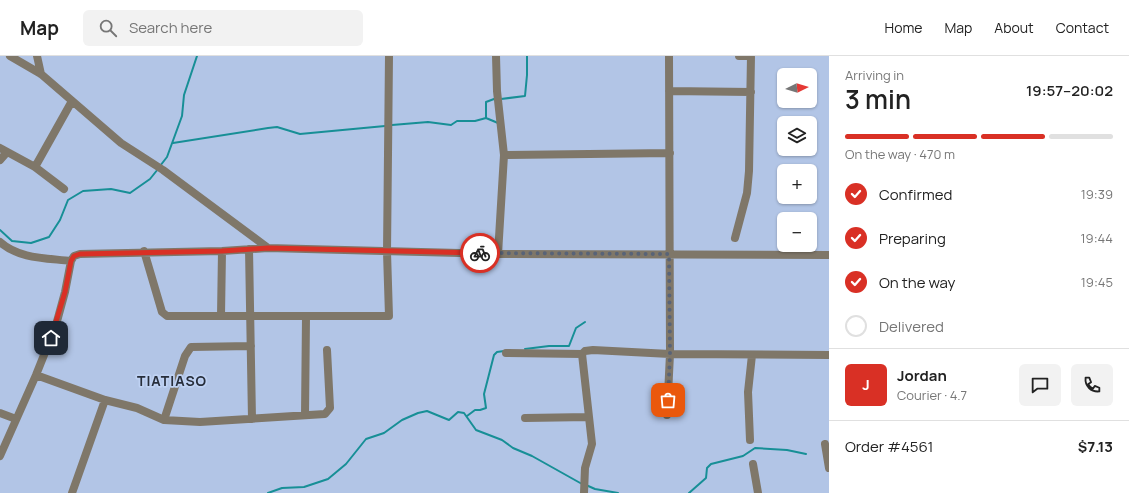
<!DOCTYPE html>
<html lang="en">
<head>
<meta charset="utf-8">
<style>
	:root { --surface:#fff; --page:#f2f2f2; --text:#222; --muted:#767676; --line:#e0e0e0; --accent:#d93025 }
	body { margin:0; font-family:Manrope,sans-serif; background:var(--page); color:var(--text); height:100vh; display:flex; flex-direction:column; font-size:15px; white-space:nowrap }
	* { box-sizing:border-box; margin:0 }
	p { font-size:13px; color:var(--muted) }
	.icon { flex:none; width:22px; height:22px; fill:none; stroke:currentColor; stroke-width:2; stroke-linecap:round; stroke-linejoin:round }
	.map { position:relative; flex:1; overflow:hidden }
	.sheet { display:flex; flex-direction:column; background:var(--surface); width:300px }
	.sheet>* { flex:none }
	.needle { width:26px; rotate:85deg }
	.buttons { position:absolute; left:777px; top:12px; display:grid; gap:8px }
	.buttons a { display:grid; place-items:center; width:40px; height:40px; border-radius:6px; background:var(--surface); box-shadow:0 1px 3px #0004; font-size:20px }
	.pin { position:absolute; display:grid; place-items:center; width:34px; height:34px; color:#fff; margin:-17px; border-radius:8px; box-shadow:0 2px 6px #0006 }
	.courier { position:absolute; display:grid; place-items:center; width:40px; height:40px; margin:-20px; border:3px solid #d93025; border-radius:50%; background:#fff; color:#222; box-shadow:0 1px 5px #0007 }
	.headline em { font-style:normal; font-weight:600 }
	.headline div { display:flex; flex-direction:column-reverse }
	.headline { display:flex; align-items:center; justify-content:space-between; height:68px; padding:0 16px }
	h1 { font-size:26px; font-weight:600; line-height:30px }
	.bar { display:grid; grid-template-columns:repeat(4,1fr); gap:6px 4px; align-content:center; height:48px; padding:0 16px }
	.bar i { height:5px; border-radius:3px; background:var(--line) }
	.bar .current { background:var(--accent) }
	.bar p { grid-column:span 4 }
	.line { display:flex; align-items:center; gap:10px; padding:0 16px; border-top:1px solid var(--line) }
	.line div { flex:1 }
	.round { display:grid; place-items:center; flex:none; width:42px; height:42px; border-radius:6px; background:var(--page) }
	ol { padding:0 16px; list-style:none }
	li { display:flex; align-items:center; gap:12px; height:44px }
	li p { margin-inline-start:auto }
	li .icon { padding:4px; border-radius:50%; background:var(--accent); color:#fff; stroke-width:4 }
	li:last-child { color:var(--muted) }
	li i { width:22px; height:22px; border:2px solid var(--line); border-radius:50% }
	header { display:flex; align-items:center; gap:24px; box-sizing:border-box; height:56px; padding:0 20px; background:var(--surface); border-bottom:1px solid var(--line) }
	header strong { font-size:19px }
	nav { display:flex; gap:22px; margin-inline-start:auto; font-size:14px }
	.search { width:280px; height:36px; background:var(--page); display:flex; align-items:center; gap:10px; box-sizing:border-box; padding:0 14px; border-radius:6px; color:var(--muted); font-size:15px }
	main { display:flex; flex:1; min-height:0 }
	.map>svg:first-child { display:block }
</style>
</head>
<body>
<header>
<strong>Map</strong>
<div class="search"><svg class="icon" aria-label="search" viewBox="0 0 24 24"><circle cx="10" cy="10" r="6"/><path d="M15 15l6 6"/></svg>Search here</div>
<nav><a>Home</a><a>Map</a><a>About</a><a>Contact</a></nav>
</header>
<main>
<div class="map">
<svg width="829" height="437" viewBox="0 0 829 437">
	<rect width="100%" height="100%" fill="#b2c5e6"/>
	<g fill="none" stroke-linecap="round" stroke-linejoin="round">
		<path stroke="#178f96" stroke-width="2" d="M 501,43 L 525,40 L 527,19 L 527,0
			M 486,62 L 486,46 L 494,43
			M 392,69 L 428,66 L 451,69 L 457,65 L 475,65 L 486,62 L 498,67
			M 173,87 L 268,72 L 277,71 L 300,78 L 385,70
			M 160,110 L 167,101 L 182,60 L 184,39 L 197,0
			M 0,174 L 12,185 L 31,187 L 49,181 L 60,164 L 68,144 L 83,135 L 111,133 L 130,137 L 150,123 L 158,113
			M 525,293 L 549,290 L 569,290 L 576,272 L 585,266
			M 467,360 L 475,354 L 480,354 L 486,352 L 484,338 L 494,299 L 497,296 L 504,295
			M 586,429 L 595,433 L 618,437
			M 268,437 L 282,432 L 304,431 L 328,423 L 346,408 L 366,383 L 384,377 L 402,364 L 418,357 L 427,355 L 449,364 L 458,356 L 464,357 L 476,374 L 502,384 L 513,392 L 532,400 L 582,428
			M 689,437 L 706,422 L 707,412 L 711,408 L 743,400 L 755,392 L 787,394 L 806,398"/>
		<path stroke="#7f7769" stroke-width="8" d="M 10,0 L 41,18 L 121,87 L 163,114 L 268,192
			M 37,0 L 41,18
			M 496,0 L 497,35 L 504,99
			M 739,0 L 751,0
			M 669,35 L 751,36
			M 0,92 L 35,111 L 64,133
			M 0,104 L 7,96
			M 35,111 L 72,45
			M 735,182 L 747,137 L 749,115 L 751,0
			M 0,186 C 19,203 46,202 71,205
			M 249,193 L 252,363
			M 144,195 L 162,256 L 167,260 L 389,260 L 387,196 L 389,0
			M 498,198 L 504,99 L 670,97
			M 221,260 L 222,195
			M 506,297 L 582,298 L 585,295 L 593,294 L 670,298 L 829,299
			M 582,298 L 592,388 L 585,412 L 584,437
			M 36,319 L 105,344 L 137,352 L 164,364 L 200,366 L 325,358 L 330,352 L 327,294
			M 0,357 L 16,363
			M 305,359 L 306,261
			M 667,359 L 670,298 L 669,0
			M 525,362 L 589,361
			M 164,364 L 185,300 L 191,291 L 251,290
			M 750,384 L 748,336 L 752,299
			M 825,388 L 829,412
			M 0,400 L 36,319 L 56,269 L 65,236 L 71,205 L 74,200 L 80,198 L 222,195 L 268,192 L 498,198 L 829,199
			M 753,408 L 758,437
			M 72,437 L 105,344"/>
	</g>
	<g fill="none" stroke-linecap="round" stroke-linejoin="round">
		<path stroke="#586377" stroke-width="4" stroke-dasharray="0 7.2" d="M 480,197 L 669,198 L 670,298 L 668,344"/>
		<path stroke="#d93025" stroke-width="5" d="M 51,282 L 65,236 L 71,205 L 74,200 L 80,198 L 222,195 L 268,192 L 480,197"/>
	</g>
	<g text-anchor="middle" stroke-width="3.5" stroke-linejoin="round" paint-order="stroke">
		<g font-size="14" font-weight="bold" letter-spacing="1" fill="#272e3b" stroke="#bfd2f3">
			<text x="172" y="330">TIATIASO</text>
		</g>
	</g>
</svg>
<div class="buttons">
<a><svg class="needle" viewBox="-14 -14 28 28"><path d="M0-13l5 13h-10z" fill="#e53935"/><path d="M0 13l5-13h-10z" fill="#767676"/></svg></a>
<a><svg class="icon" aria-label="layers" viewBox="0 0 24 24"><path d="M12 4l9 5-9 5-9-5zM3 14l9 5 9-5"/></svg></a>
<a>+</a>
<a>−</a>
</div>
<div class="pin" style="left:668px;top:344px;background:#ea580c"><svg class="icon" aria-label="bag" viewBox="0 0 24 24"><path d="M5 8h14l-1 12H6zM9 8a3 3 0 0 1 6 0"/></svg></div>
<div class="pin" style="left:51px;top:282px;background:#1f2937"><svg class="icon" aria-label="home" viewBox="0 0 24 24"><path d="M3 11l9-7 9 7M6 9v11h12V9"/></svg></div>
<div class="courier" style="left:480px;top:197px"><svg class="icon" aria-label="bike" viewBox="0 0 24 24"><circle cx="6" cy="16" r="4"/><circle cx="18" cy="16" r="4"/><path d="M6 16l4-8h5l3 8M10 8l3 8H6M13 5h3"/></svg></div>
</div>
<section class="sheet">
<div class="headline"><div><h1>3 min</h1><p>Arriving in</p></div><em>19:57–20:02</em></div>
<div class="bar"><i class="current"></i><i class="current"></i><i class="current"></i><i></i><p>On the way · 470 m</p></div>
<ol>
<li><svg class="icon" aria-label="check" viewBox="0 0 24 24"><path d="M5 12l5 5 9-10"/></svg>Confirmed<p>19:39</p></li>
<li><svg class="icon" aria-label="check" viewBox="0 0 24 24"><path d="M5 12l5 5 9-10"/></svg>Preparing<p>19:44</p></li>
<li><svg class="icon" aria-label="check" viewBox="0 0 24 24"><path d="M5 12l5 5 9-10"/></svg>On the way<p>19:45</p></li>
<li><i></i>Delivered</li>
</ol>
<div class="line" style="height:72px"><b class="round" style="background:var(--accent);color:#fff">J</b><div><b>Jordan</b><p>Courier · 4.7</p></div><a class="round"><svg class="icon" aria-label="chat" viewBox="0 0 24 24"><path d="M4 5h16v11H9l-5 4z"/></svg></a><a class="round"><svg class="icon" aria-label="phone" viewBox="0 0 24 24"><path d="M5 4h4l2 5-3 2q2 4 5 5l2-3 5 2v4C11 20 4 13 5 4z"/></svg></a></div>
<div class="line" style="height:52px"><div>Order #4561</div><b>$7.13</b></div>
</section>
</main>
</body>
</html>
